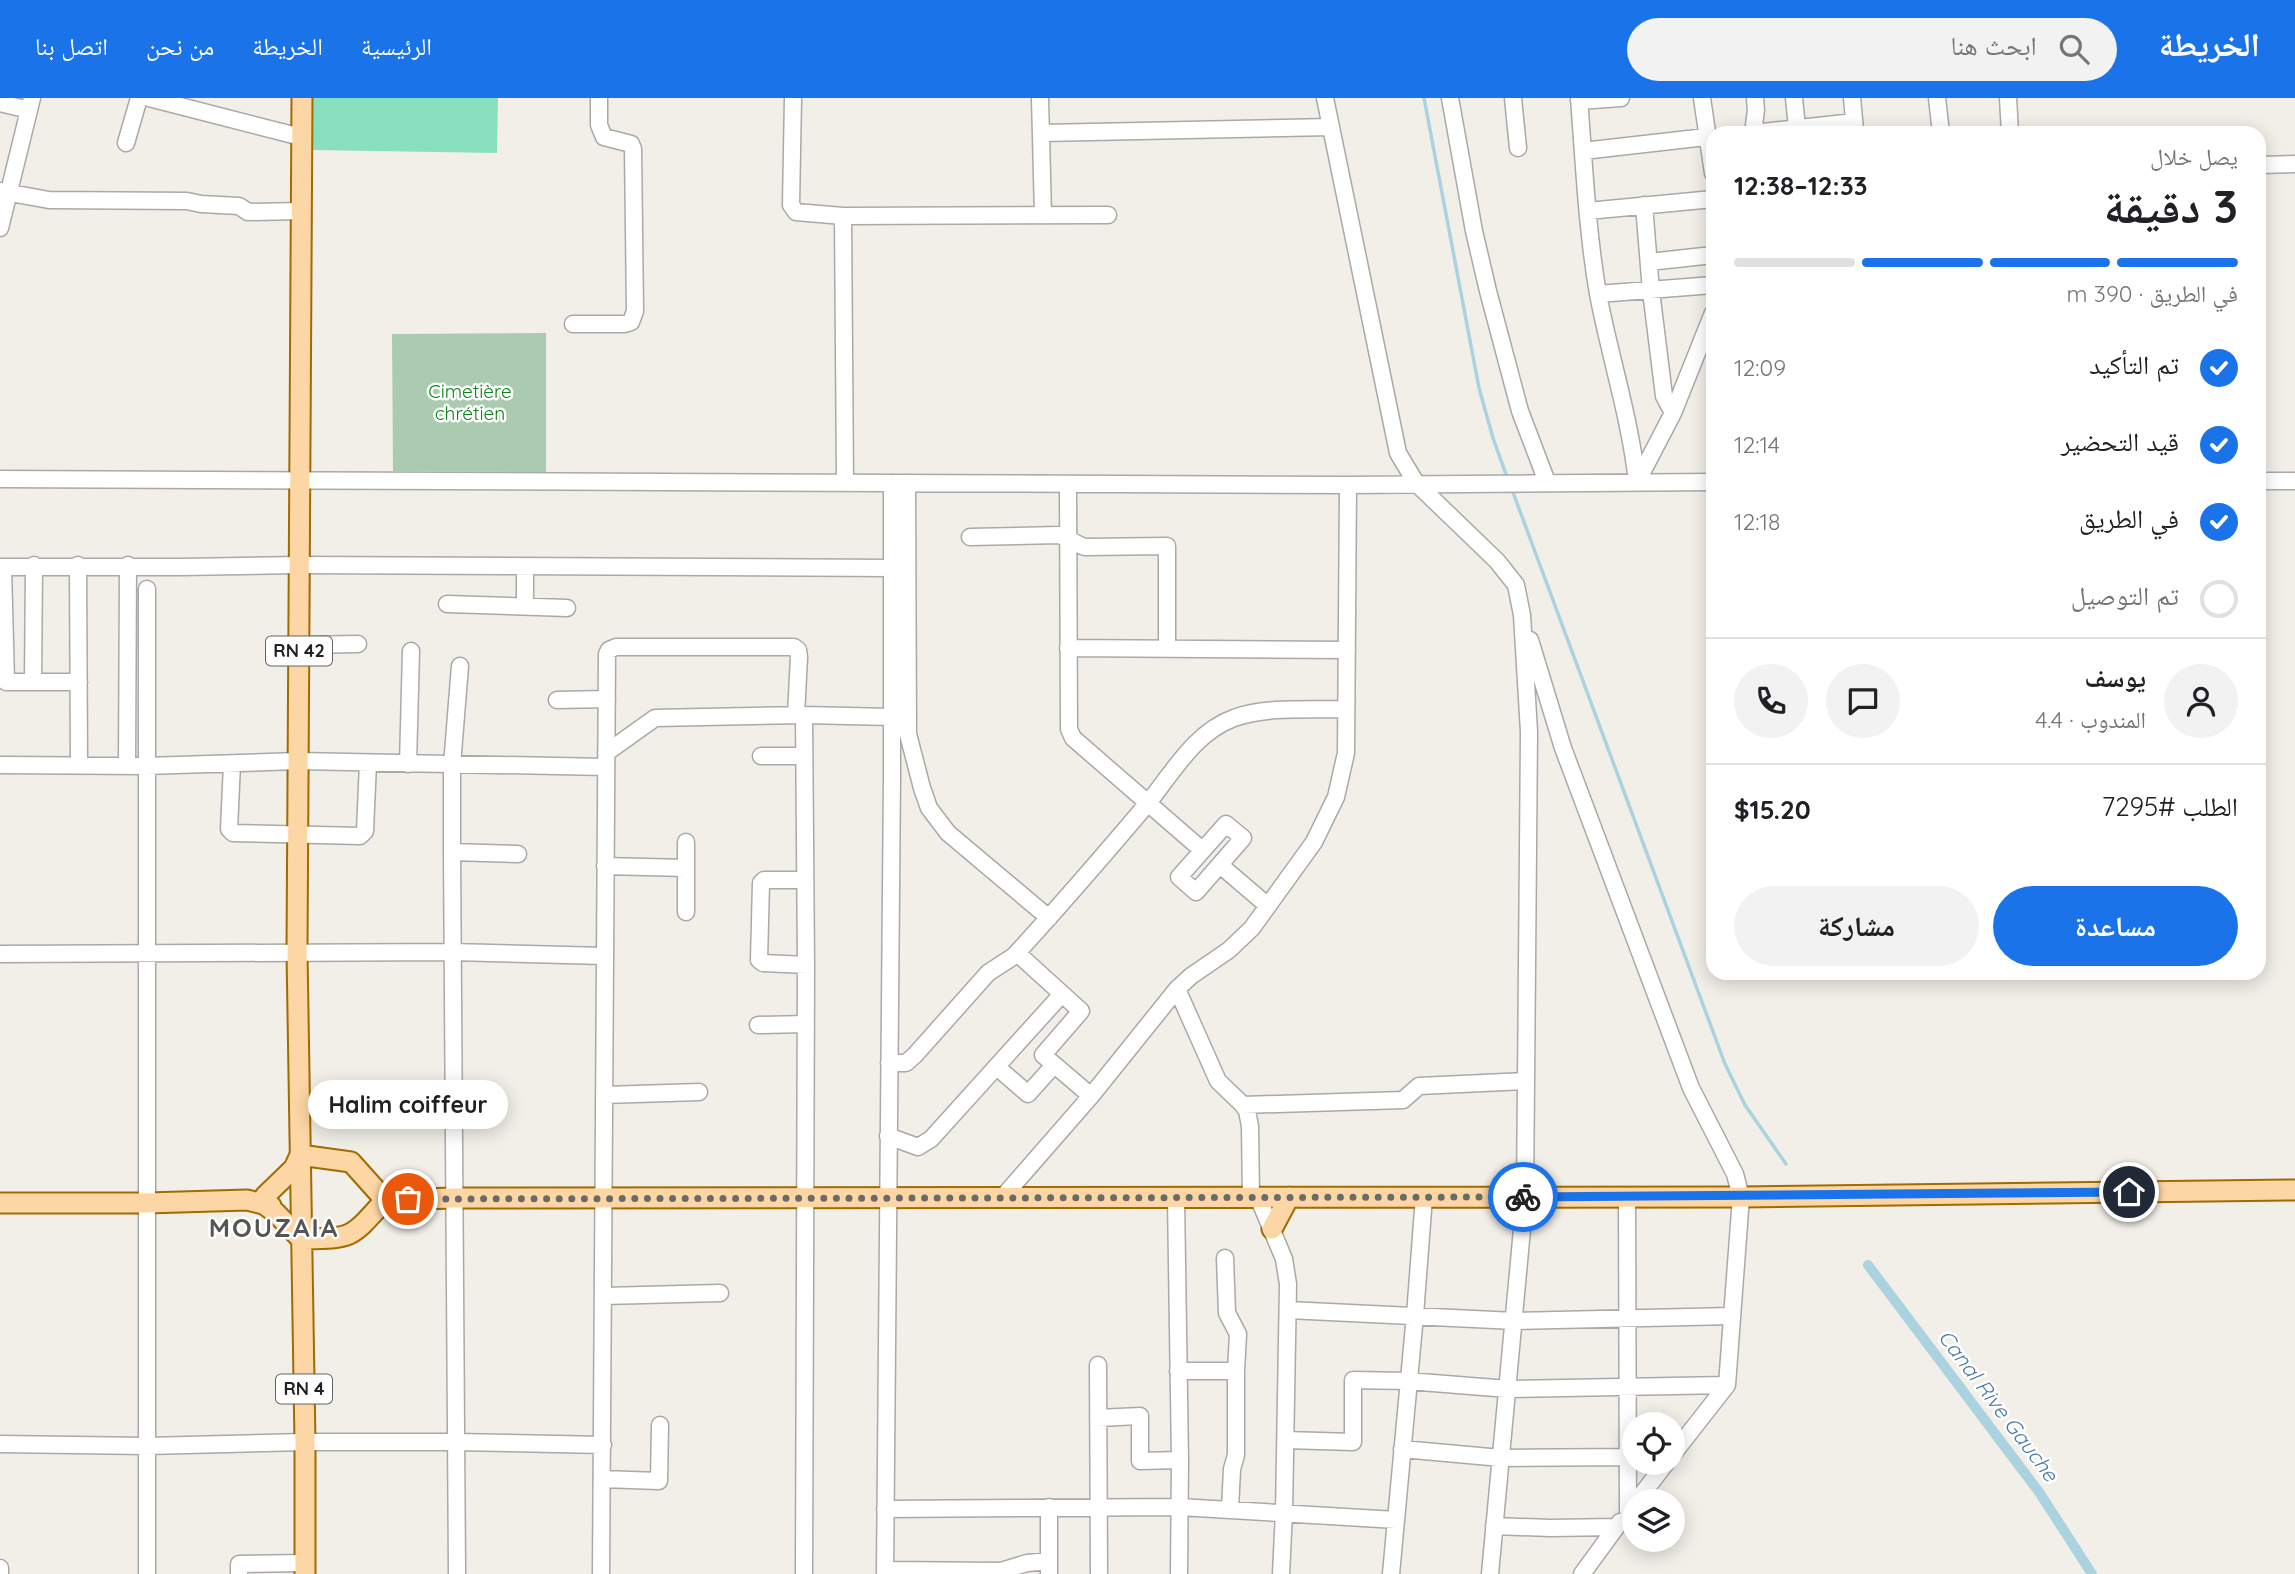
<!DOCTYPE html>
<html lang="ar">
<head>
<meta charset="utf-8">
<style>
	:root { --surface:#fff; --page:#f2f2f2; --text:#202124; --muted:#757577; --line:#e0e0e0; --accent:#1a73e8 }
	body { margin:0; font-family:Quicksand,"Noto Naskh Arabic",sans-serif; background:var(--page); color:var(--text); direction:rtl; height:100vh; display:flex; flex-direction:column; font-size:26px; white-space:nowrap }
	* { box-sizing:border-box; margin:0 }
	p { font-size:23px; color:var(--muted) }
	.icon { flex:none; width:38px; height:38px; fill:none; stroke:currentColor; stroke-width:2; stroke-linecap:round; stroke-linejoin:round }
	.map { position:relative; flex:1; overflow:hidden; direction:ltr }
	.sheet { position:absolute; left:1706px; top:28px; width:560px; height:854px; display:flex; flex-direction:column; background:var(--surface); border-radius:21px; box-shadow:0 4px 18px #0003; direction:rtl }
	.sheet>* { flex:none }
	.controls { position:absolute; left:1622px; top:1314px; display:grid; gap:14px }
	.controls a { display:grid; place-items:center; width:63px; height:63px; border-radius:50%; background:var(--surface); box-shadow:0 4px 18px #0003; font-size:35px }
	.pin { position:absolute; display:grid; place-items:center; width:60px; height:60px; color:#fff; margin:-30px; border:4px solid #fff; border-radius:50%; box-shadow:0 2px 7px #0007 }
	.courier { position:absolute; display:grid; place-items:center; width:70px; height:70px; margin:-35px; border:5px solid #1a73e8; border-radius:50%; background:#fff; color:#222; box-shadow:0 2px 9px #0007 }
	.bubble { position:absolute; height:49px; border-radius:24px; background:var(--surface); box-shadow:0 4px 18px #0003; font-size:23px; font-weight:700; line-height:49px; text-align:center; direction:rtl }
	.head em { font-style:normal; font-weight:700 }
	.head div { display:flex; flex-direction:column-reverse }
	.head { display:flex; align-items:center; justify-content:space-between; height:119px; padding:0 28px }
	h1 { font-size:46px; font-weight:700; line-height:52px }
	.bar { display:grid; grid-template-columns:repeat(4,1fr); gap:10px 7px; align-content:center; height:84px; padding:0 28px }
	.bar i { height:9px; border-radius:5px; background:var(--line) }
	.bar .selected { background:var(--accent) }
	.bar p { grid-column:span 4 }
	.line { display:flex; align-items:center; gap:18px; padding:0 28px; border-top:2px solid var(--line) }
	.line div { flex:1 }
	.round { display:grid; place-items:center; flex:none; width:74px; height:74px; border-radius:37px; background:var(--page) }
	ol { padding:0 28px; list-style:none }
	li { display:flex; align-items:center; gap:21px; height:77px }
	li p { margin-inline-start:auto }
	li .icon { padding:7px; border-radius:50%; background:var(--accent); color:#fff; stroke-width:4 }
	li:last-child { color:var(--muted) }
	li i { width:38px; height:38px; border:4px solid var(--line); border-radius:50% }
	.button { display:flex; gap:14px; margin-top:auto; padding:14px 28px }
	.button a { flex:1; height:80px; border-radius:42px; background:var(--accent); color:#fff; font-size:28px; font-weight:700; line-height:80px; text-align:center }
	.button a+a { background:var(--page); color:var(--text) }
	header { display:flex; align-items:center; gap:42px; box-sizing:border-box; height:98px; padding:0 35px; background:var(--accent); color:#fff }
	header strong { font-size:33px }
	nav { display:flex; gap:38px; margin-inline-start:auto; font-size:24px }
	.search { width:490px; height:63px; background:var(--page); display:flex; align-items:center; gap:18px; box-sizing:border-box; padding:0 24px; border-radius:38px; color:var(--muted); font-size:26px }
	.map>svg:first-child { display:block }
</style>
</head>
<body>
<header>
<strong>الخريطة</strong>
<div class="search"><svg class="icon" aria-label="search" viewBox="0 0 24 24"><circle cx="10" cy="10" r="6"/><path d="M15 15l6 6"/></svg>ابحث هنا</div>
<nav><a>الرئيسية</a><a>الخريطة</a><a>من نحن</a><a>اتصل بنا</a></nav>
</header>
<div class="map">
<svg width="2295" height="1476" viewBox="0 0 2295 1476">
	<rect width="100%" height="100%" fill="#f2efe9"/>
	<path fill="#aacbaf" d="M 546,235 L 546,374 L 393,373 L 392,236 Z"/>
	<path fill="#88e0be" d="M 313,0 L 498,0 L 497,55 L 313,52 Z"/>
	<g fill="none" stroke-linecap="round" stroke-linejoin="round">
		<path stroke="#aad3df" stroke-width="3.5" d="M 1424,0 L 1479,290 L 1493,340 L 1508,382
			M 1511,389 L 1725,966 L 1745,1007 L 1786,1066"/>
		<path stroke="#aad3df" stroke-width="10" d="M 1868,1167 L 2039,1394 L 2092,1476"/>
		<g stroke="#a9a9a9" stroke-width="19">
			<path id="minor" d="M 149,0 L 301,39
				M 793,0 L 791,107 L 796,114 L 843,118 L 1108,117
				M 1040,0 L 1043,117
				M 1325,0 L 1398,355 L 1416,385 L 1497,463 L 1516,487 L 1522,517 L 1529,634 L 1525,1099 L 1490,1476
				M 1450,0 L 1474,133 L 1488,193 L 1520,313 L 1547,384
				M 1513,0 L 1518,50
				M 1579,0 C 1584,65 1587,132 1598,196 C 1610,259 1630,320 1637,384
				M 1702,0 L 1713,75
				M 1794,0 L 1797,30
				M 1852,0 L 1855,32
				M 1937,0 L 1941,35
				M 2008,0 L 2010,35
				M 1579,3 L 1621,0
				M 0,5 L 29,12
				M 1042,35 L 1331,29
				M 1753,35 L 1854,24
				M 1753,35 L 1756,12 L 1755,0
				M 126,45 L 139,0
				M 1583,53 L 1706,39
				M 2259,67 L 2295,66
				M 0,93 L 49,102 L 187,103 L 201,106 L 239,108 L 248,114 L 301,113
				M 1644,107 L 1651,193 L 1664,298 L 1673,315
				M 1588,113 L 1713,101
				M 843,118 L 845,385
				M 0,130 L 32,0
				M 1649,164 L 1713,157
				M 1598,196 L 1713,187
				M 573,226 L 625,226 L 631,224 L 635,213 L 633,51 L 631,46 L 604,39 L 599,27 L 599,0
				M 0,381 L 1348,387 L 1713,384
				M 2259,383 L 2295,383
				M 1637,384 L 1673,315 L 1713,215
				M 907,385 L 908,636 L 922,690 L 929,710 L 948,735 L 1049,820
				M 1068,386 L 1069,631 L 1073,640 L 1202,752
				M 970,439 L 1059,437 C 1069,440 1075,446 1085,449 L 1167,448 L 1167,551
				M 78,467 L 79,666
				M 0,469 L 182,469 L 300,467 L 893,470
				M 3,469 L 6,584 L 79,584
				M 525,469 L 525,508
				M 447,506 L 567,510
				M 1530,542 L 1563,650 L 1691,990 L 1735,1076 L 1741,1099 L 1727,1287 L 1673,1356
				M 299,547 L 358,546
				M 1068,550 L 1347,552
				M 33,584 L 34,467
				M 557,602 L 607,601
				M 804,617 L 892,619
				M 606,655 L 655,620 L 804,617 L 806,867 L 804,1476
				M 761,658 L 804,658
				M 232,666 L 229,731 L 233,735 L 360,738 L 365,733 L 368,665
				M 408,666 L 411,553
				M 0,667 L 146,668 L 298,663 L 606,669
				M 127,667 L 128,467
				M 1226,726 L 1243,740 L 1196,794 L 1179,779 Z
				M 686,744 L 686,814
				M 452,754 L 518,756
				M 1220,767 L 1268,808
				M 605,768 L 686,770
				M 805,782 L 764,782 L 761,785 L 759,862 L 763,865 L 806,867
				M 1017,855 L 1081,913 L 1043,957 L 1091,998
				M 0,856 L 452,854 L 604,858
				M 1177,891 L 1218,983 L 1243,1007 L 1247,1013 L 1250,1028 L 1251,1099
				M 758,927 L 806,926
				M 889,965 L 906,965 L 915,957 L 988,875 L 1014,858 C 1060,808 1104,757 1148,705 C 1173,674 1195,634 1234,620 C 1266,608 1312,612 1346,611
				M 997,969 L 1028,996 L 1054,967
				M 604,997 L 699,994
				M 1243,1007 L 1403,1002 L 1419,988 L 1526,983
				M 888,1038 L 918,1049 L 931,1041 L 1062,896
				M 1258,1099 L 1284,1161 L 1288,1186 L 1284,1414 L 1281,1476
				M 1627,1099 L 1628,1413
				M 1002,1100 L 1091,998 L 1177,891 L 1191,878 L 1229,852 L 1252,830 L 1314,744 L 1336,699 L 1346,655 L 1348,387
				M 1176,1100 L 1180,1362 L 1179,1476
				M 1225,1160 L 1227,1215 L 1238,1236 L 1236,1273
				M 604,1198 L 720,1195
				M 1288,1212 L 1515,1223 L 1732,1218
				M 1098,1267 L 1099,1476
				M 1178,1273 L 1236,1273 L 1236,1357 L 1232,1371 L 1230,1411
				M 1098,1320 L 1140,1318 L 1140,1363 L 1180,1362
				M 1286,1342 L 1353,1344 L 1353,1282 L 1408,1283 L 1508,1291 L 1727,1287
				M 0,1346 L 147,1348 L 305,1344 L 455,1344 L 603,1347
				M 1402,1351 L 1501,1360 L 1634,1359
				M 602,1381 L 659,1383 L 660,1327
				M 1636,1404 L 1666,1365
				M 885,1411 L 1180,1409 L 1396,1422
				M 1494,1428 L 1550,1430 L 1616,1429
				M 0,1470 L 0,1476
				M 885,1472 L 1001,1473 L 1027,1465 L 1049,1463
				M 147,1476 L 147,491
				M 239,1476 L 239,1466 L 305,1465
				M 457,1476 L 452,754 L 452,667 L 460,568
				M 601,1476 L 607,556 L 609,552 L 616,549 L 794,549 L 798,552 L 799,559 L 796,617
				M 885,1476 L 892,679 L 892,385
				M 1049,1476 L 1049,1409
				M 1391,1476 L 1415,1217 L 1424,1099
				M 1582,1476 L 1620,1424"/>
		</g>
		<g stroke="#a06b00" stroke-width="23">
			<path id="major" d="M 302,0 L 297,854 L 305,1344 L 305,1476
				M 265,1098 L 294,1070 L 300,1057 L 351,1064 L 385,1102
				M 261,1104 L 276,1115 L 301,1141 C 354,1140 350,1141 385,1102 L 454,1100 L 1741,1099 L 2295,1092
				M 0,1105 L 147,1105 L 247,1102 L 271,1108
				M 1272,1131 L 1289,1099"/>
		</g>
		<use href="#minor" stroke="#fff" stroke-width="16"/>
		<use href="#major" stroke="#fcd6a4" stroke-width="19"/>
	</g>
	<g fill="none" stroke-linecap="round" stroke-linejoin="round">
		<path stroke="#6b6a68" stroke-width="7" stroke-dasharray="0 12.6" d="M 408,1101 L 1523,1099"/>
		<path stroke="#1a73e8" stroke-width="9" d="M 1523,1099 L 2129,1094"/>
	</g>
	<g text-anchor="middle" stroke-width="5" stroke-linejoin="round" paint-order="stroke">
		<g fill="#fff" stroke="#646464" stroke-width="2">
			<rect x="266" y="538.5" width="66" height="29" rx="5"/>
			<rect x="276" y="1276.5" width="56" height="29" rx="5"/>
		</g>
		<g font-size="18" font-weight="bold" fill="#222">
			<text x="299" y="559">RN 42</text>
			<text x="304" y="1297">RN 4</text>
		</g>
		<g font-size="19" fill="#0c8416" stroke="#fff">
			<text x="470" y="300">Cimetière<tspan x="470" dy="22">chrétien</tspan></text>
		</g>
		<g font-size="21" font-style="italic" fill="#4a7aab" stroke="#fff">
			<text transform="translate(1998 1308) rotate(53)" y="7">Canal Rive Gauche</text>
		</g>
		<g font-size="26" font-weight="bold" letter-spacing="2" fill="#555" stroke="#fff">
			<text x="274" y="1139">MOUZAIA</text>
		</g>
	</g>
</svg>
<div class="controls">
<a><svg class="icon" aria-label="locate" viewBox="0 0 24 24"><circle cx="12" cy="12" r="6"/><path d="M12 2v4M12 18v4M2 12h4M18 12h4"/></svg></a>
<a><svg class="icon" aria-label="layers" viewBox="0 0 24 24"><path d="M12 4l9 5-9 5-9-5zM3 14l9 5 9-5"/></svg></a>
</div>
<div class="pin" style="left:408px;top:1101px;background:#ea580c"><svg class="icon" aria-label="bag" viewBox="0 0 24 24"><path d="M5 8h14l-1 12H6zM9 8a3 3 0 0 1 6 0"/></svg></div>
<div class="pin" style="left:2129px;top:1094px;background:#1f2937"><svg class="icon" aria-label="home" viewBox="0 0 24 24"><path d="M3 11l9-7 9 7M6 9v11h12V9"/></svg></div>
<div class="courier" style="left:1523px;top:1099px"><svg class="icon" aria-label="bike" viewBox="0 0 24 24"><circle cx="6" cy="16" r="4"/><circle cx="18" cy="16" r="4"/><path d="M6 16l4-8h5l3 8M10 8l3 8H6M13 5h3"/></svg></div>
<div class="bubble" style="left:308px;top:982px;width:200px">Halim coiffeur</div>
<section class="sheet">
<div class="head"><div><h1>3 دقيقة</h1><p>يصل خلال</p></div><em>12:33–12:38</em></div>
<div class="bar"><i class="selected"></i><i class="selected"></i><i class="selected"></i><i></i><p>في الطريق · 390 m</p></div>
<ol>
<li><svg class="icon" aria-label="check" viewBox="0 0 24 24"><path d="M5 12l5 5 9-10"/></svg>تم التأكيد<p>12:09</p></li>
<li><svg class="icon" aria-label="check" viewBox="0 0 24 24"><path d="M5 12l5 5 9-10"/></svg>قيد التحضير<p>12:14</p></li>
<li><svg class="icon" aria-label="check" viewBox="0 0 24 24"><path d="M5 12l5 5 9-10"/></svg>في الطريق<p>12:18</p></li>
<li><i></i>تم التوصيل</li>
</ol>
<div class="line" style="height:126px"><a class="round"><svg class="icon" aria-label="person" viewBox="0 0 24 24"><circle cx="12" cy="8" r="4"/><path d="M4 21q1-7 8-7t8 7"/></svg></a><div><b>يوسف</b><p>المندوب · 4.4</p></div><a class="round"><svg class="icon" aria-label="chat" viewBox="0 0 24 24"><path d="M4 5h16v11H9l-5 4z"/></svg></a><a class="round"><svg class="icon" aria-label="phone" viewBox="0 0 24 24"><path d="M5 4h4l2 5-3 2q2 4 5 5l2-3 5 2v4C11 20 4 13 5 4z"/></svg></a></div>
<div class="line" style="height:91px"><div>الطلب #7295</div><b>$15.20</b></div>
<div class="button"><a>مساعدة</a><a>مشاركة</a></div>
</section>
</div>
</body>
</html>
